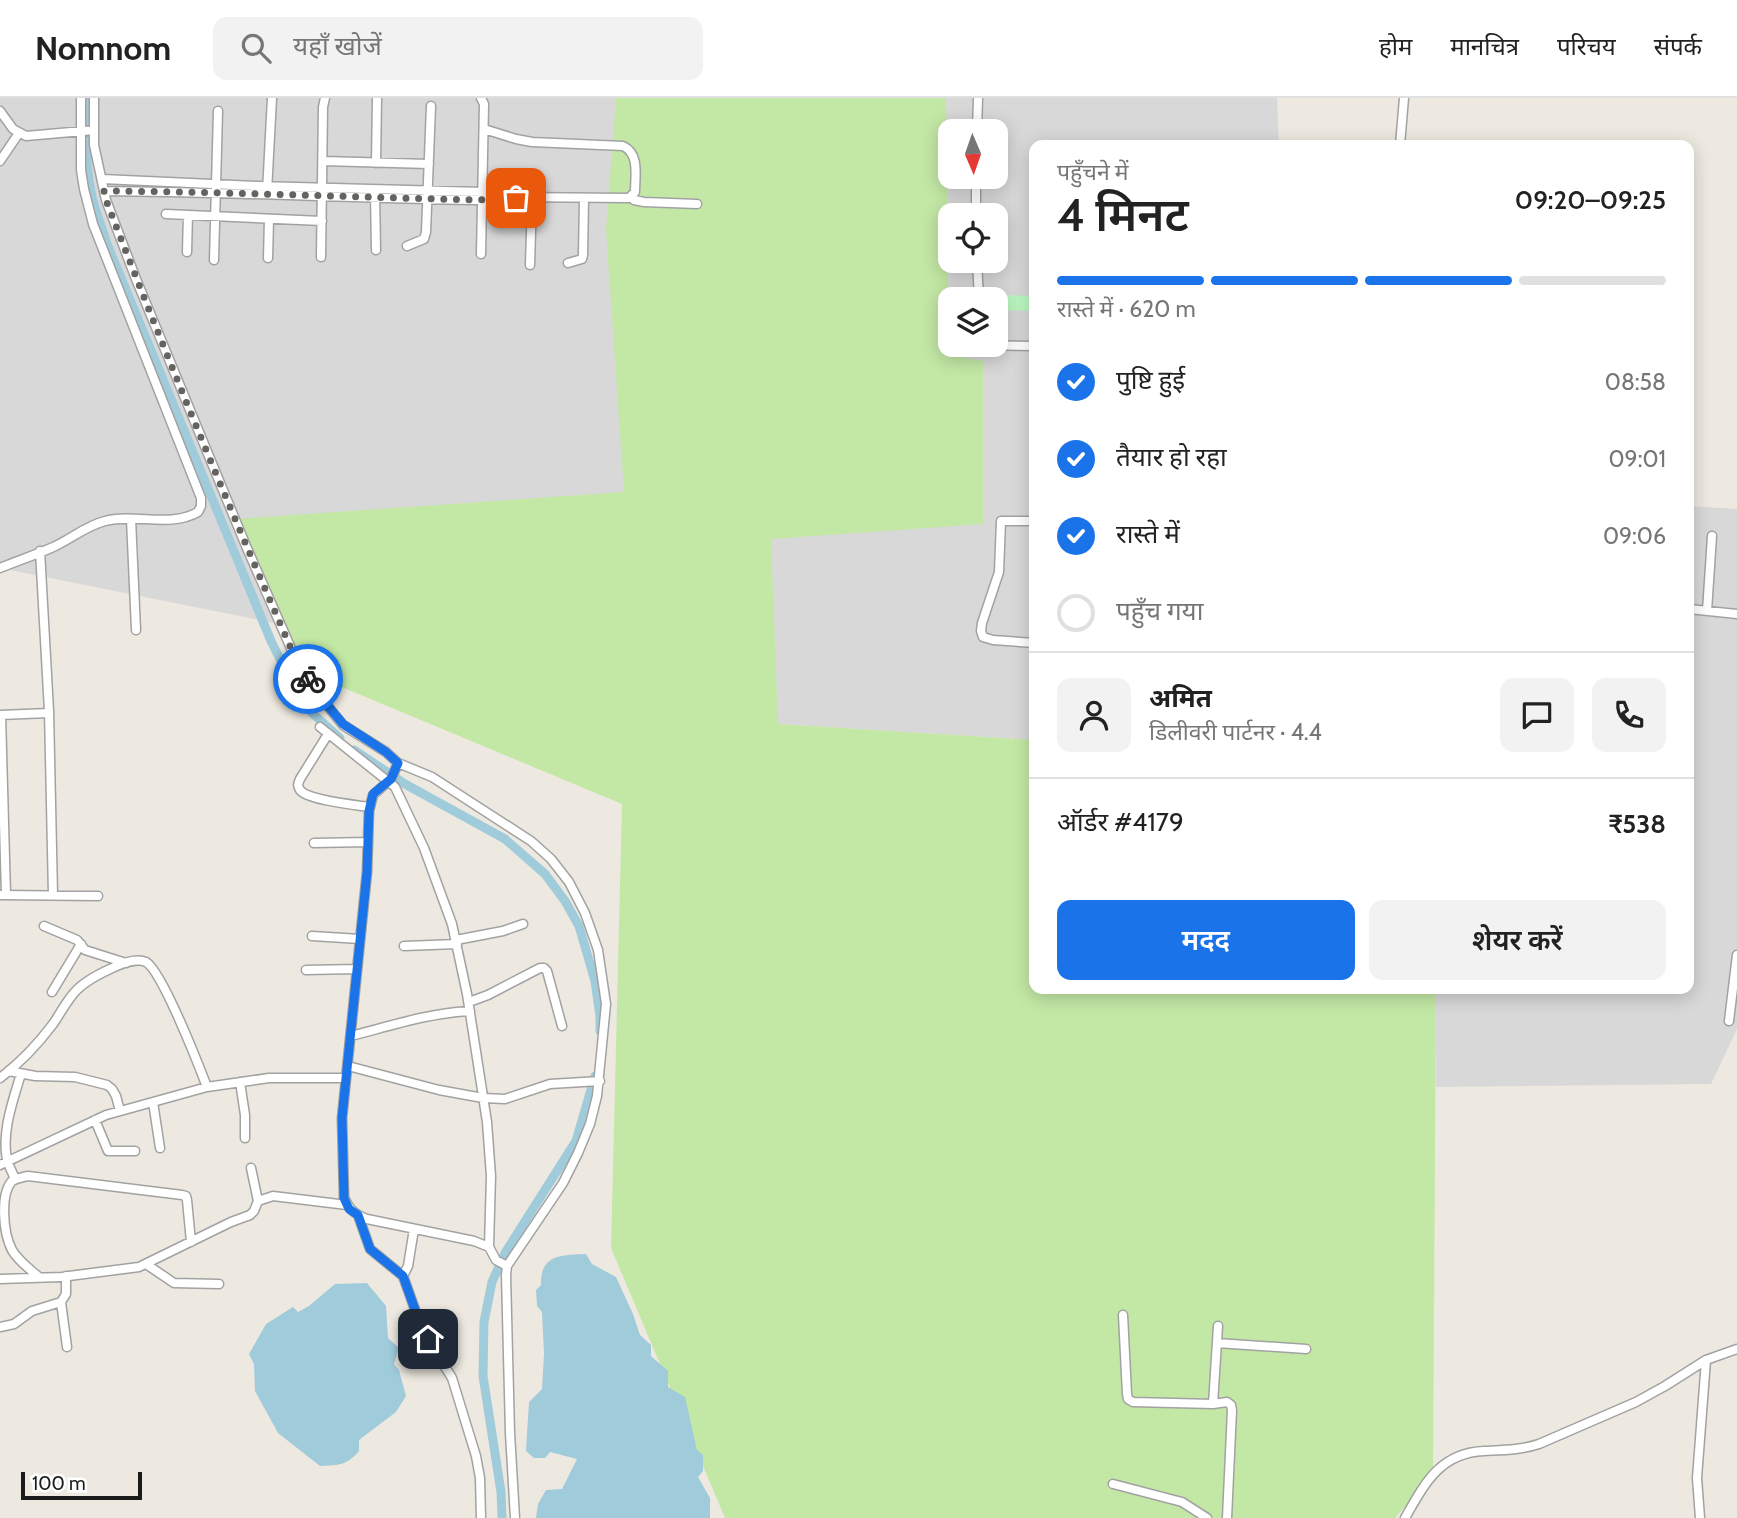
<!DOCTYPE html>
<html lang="hi">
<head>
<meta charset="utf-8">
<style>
	:root { --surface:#fff; --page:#f2f2f2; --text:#222; --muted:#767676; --line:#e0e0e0; --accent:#1a73e8 }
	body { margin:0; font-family:Cabin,"Noto Sans Devanagari",sans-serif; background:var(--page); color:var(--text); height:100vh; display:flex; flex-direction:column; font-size:26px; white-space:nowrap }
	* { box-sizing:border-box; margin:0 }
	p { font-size:23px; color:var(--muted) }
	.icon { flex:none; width:38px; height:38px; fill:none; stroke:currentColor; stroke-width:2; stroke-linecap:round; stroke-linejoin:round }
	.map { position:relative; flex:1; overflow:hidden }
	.drawer { position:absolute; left:1029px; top:42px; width:665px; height:854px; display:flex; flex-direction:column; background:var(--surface); border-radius:14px; box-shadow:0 4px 18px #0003 }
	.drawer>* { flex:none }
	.needle { width:46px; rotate:178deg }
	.tools { position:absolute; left:938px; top:21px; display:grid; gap:14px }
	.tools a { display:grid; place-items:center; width:70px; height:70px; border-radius:14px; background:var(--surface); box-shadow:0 4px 18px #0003; font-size:35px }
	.scale { position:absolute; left:21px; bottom:18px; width:121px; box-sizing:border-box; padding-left:7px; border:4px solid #1b1b1b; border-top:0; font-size:19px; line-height:24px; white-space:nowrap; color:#1b1b1b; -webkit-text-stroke:5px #fff; paint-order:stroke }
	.pin { position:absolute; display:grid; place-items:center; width:60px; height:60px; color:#fff; margin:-30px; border-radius:14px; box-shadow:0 4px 10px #0006 }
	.courier { position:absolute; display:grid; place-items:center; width:70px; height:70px; margin:-35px; border:5px solid #1a73e8; border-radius:50%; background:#fff; color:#222; box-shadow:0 2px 9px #0007 }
	.summary em { font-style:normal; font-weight:600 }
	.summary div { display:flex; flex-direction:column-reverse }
	.summary { display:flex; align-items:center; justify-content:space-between; height:119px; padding:0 28px }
	h1 { font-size:46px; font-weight:600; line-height:52px }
	.bar { display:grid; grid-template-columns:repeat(4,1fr); gap:10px 7px; align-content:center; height:84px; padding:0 28px }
	.bar i { height:9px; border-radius:5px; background:var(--line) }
	.bar .active { background:var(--accent) }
	.bar p { grid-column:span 4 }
	.line { display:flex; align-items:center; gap:18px; padding:0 28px; border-top:2px solid var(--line) }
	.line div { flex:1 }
	.round { display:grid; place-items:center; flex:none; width:74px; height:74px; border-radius:14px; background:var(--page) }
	ol { padding:0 28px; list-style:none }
	li { display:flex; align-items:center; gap:21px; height:77px }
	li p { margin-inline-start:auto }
	li .icon { padding:7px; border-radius:50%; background:var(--accent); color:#fff; stroke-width:4 }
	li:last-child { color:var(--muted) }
	li i { width:38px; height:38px; border:4px solid var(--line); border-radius:50% }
	.cta { display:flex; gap:14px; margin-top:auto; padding:14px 28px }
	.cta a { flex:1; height:80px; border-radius:14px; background:var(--accent); color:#fff; font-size:28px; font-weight:600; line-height:80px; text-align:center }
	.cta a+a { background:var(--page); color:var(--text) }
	header { display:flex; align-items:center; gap:42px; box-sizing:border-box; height:98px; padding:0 35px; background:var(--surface); border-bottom:2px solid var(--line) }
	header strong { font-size:33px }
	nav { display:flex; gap:38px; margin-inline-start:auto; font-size:24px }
	.search { width:490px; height:63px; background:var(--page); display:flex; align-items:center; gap:18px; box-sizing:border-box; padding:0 24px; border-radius:14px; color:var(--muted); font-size:26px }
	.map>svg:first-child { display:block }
</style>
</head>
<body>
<header>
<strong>Nomnom</strong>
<div class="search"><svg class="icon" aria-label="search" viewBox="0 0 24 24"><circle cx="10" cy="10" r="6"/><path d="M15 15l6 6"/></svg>यहाँ खोजें</div>
<nav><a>होम</a><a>मानचित्र</a><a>परिचय</a><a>संपर्क</a></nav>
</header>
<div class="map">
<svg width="1737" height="1420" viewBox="0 0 1737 1420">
	<rect width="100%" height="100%" fill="#ede9e0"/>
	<path fill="#d9d8d8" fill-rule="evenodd" d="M 0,0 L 1277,0 L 1279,47 L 1034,47 L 1034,642 L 778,626 L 0,470 ZM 950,33 L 996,33 L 996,79 L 950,79 ZM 950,117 L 996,117 L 996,163 L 950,163 ZM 950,201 L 996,201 L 996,247 L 950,247 Z
		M 1689,408 L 1737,411 L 1737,931 L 1711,986 L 1436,989 L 1436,891 L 1689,891 Z"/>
	<path fill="#c3e8a5" d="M 616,0 L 946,0 L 949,257 L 983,263 L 983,426 L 771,441 L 778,626 L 1034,642 L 1034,891 L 1436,891 L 1433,1377 L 1395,1420 L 725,1420 L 611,1150 L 622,706 L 301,572 L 235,421 L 624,394 L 606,132 Z"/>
	<path fill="#bbf8c2" d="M 995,197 L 1034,198 L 1034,213 L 996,212 Z"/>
	<path fill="#a0cbdb" d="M 586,1156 L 592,1166 L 616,1179 L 633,1216 L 640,1237 L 651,1247 L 651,1258 L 668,1273 L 668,1289 L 685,1299 L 697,1352 L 703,1357 L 703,1373 L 698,1379 L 710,1400 L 710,1420 L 536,1420 L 538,1406 L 546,1392 L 562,1391 L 577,1361 L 550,1354 L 545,1360 L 534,1360 L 526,1353 L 529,1304 L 542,1291 L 544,1256 L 542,1214 L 537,1208 L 536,1192 L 541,1187 C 540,1156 562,1157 586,1156 Z
		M 367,1185 L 386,1208 L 388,1240 L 399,1250 L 394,1266 L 399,1272 L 406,1298 L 396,1314 L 359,1342 L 359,1353 C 346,1368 339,1367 320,1368 L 278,1335 L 255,1293 L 254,1266 L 249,1256 L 266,1226 L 293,1209 L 298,1214 L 309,1208 L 335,1186 Z"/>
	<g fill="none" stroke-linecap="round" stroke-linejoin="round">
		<path stroke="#a0cbdb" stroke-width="9" d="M 88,0 C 85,32 85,67 92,99 C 96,115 102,130 107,146 L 271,543 L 291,583 L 312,615 L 340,640
			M 354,652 L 405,686 L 505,741 L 545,776 L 565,803 L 579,828 L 595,883 L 600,918 L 600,933
			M 502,1420 L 501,1394 L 483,1278 L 484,1224 L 492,1184 L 505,1155 L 576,1043 L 595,978"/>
		<g stroke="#a2a2a2" stroke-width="11">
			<path id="street" d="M 94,0 L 94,47 L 106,102 L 136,181 L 246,448 L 297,564 L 317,595 L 343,627 L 386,654 L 398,665 L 432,679 L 531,743 L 551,761 L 569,784 L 585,815 L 598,852 L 606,906 L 597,998 L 590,1026 L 578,1055 L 563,1085 L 507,1168 L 506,1177 L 510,1335 L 515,1420
				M 481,0 L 484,6 L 481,156
				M 0,13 L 13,31 L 26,38 L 94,32
				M 484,31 L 516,41 L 532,44 L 623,48 C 640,56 635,78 635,94 L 629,100 L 501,99
				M 977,33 L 978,0
				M 1400,47 L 1404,0
				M 0,63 L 19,35
				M 323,63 L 429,66
				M 376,65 L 377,0
				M 976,79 L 976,117
				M 102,81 L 258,88 L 483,94 L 501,99 L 488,102 L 475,102 C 351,100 228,94 104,93
				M 267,94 L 272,0
				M 375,95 L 376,152
				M 633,98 L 634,102 L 644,104 L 697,106
				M 166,116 L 322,123
				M 407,148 L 424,141 L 426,134 L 431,8
				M 187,154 L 188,117
				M 321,159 L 323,9 L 325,0
				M 268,160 L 269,121
				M 214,162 L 218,13
				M 977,163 L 979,201
				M 568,165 L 582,161 L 583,157 L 584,101
				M 530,167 L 532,100
				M 979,247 L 1034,248
				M 131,421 L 136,532
				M 1034,423 L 1001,423 L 999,474 L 982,525 L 981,533 L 983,539 L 993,542 L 1034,545
				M 40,453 L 49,613 L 53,797
				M 0,470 C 17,463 35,457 51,450 C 70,442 85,428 105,423 C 135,415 170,430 198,414 L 201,408 L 201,400 L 93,126 L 84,91 L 81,72 L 81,0
				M 1689,511 L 1737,516
				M 1707,513 L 1712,438
				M 0,617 L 49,615
				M 1,617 L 6,797
				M 320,629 L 395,689 L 424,750 L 452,826 L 467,896 L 487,1024 L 491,1078 L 489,1149 L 496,1162 L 507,1168
				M 328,636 L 300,681 C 298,686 297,687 300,692 C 307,702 356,707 369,709
				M 398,665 L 391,681 L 373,697 L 369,713 L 367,774 L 342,1020 L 344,1099 C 349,1112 355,1116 367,1121 L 474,1143 L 489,1149
				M 314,745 L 368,744
				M 0,797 L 98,798
				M 44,828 L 77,842 L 85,852 L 126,865
				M 312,838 L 360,841
				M 456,842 L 503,833 L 523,826
				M 404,848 L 457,846
				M 306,872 L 357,871
				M 52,894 L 81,846
				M 469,904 L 488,897 L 540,870 L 544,870 L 547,873 L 562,928
				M 1729,923 L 1737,857
				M 351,938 C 390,928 429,915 470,913
				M 348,968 L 439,992 L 483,1000 L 505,1001 L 550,986 L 600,983
				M 9,973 L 35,978 L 75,979 L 107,987 L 112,991 L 116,998 L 120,1013
				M 0,980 C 20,965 38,946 53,926 C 60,916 66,904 74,895 C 83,884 97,877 110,871 C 119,867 135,859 146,864 C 162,873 199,968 207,989
				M 240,984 L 245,1017 L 245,1040
				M 153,1004 L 160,1050
				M 95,1022 L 108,1053 L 135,1053
				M 0,1067 L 106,1017 L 207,989 L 269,980 L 346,980
				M 251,1070 L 258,1103
				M 15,1081 C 13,1076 10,1070 8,1065 C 0,1038 13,1002 21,976
				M 358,1117 L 370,1151 L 403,1178 L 423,1234 L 452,1280 L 476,1358 L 480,1380 L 481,1420
				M 146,1166 L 174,1185 L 219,1186
				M 403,1178 L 408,1168 L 414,1131
				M 40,1180 C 30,1171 18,1163 12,1152 C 3,1135 0,1096 12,1083 C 17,1080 23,1079 28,1078 L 182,1097 L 186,1098 L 187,1102 L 191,1144
				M 0,1181 L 61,1179 L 139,1169 L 231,1124 L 250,1117 L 254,1113 L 258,1103 L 273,1098 L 347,1107
				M 61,1204 L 67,1249
				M 1123,1217 L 1127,1296 L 1128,1301 L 1133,1304 L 1213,1306 L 1227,1304 L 1231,1307 L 1232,1312 L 1227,1420
				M 0,1229 L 14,1226 L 32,1213 L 61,1204 L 66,1196 L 66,1178
				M 1217,1245 L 1306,1251
				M 1213,1306 L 1218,1228
				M 1113,1386 L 1182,1404 L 1207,1420
				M 1405,1420 C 1425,1385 1440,1355 1484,1353 C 1503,1352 1521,1352 1539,1346 L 1636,1304 L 1665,1288 L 1706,1262 L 1737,1251
				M 1700,1420 L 1697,1380 L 1706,1262"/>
		</g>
		<use href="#street" stroke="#fff" stroke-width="8"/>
	</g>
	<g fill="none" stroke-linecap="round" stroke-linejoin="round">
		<path stroke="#646360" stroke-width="7" stroke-dasharray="0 12.6" d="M 308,581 L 297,564 C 230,412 166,258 106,102 L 104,93 C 228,94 351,99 475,102 C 489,102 502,99 516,100"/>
		<path stroke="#1a73e8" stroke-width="9" d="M 308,581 L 317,595 L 343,626 L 386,654 L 398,665 L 391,681 L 373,696 L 369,713 L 367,774 L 342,1020 L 344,1100 L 349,1111 L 358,1117 L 370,1151 L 403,1178 L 423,1234 L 428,1241"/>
	</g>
</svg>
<div class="tools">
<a><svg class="needle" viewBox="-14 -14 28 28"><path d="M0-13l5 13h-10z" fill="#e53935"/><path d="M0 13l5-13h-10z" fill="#767676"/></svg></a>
<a><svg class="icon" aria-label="locate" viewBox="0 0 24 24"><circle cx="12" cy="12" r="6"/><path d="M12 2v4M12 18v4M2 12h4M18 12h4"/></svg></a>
<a><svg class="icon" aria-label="layers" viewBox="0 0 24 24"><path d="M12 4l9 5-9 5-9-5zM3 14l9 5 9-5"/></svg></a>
</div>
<div class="scale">100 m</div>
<div class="pin" style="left:516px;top:100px;background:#ea580c"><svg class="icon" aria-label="bag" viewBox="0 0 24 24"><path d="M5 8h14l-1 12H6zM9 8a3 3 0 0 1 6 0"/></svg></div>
<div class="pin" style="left:428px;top:1241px;background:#1f2937"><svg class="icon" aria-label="home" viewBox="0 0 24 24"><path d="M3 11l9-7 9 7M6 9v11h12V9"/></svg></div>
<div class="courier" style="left:308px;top:581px"><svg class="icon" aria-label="bike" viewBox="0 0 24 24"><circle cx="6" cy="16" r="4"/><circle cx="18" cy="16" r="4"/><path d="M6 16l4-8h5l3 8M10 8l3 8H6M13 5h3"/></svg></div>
<section class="drawer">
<div class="summary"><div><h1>4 मिनट</h1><p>पहुँचने में</p></div><em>09:20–09:25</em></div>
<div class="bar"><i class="active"></i><i class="active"></i><i class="active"></i><i></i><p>रास्ते में · 620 m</p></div>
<ol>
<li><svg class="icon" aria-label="check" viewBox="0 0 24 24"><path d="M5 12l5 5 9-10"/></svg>पुष्टि हुई<p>08:58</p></li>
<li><svg class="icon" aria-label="check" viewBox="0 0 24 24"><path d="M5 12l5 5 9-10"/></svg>तैयार हो रहा<p>09:01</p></li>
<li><svg class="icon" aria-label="check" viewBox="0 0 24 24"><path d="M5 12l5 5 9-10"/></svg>रास्ते में<p>09:06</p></li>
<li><i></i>पहुँच गया</li>
</ol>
<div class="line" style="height:126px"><a class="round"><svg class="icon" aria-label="person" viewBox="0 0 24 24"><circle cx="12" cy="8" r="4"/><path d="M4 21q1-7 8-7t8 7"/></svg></a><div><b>अमित</b><p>डिलीवरी पार्टनर · 4.4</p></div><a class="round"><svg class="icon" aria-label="chat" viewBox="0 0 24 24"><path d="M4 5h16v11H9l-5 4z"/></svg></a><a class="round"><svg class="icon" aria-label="phone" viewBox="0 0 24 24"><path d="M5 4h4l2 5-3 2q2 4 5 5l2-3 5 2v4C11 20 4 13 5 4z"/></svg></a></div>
<div class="line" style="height:91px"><div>ऑर्डर #4179</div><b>₹538</b></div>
<div class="cta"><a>मदद</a><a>शेयर करें</a></div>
</section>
</div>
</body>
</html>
